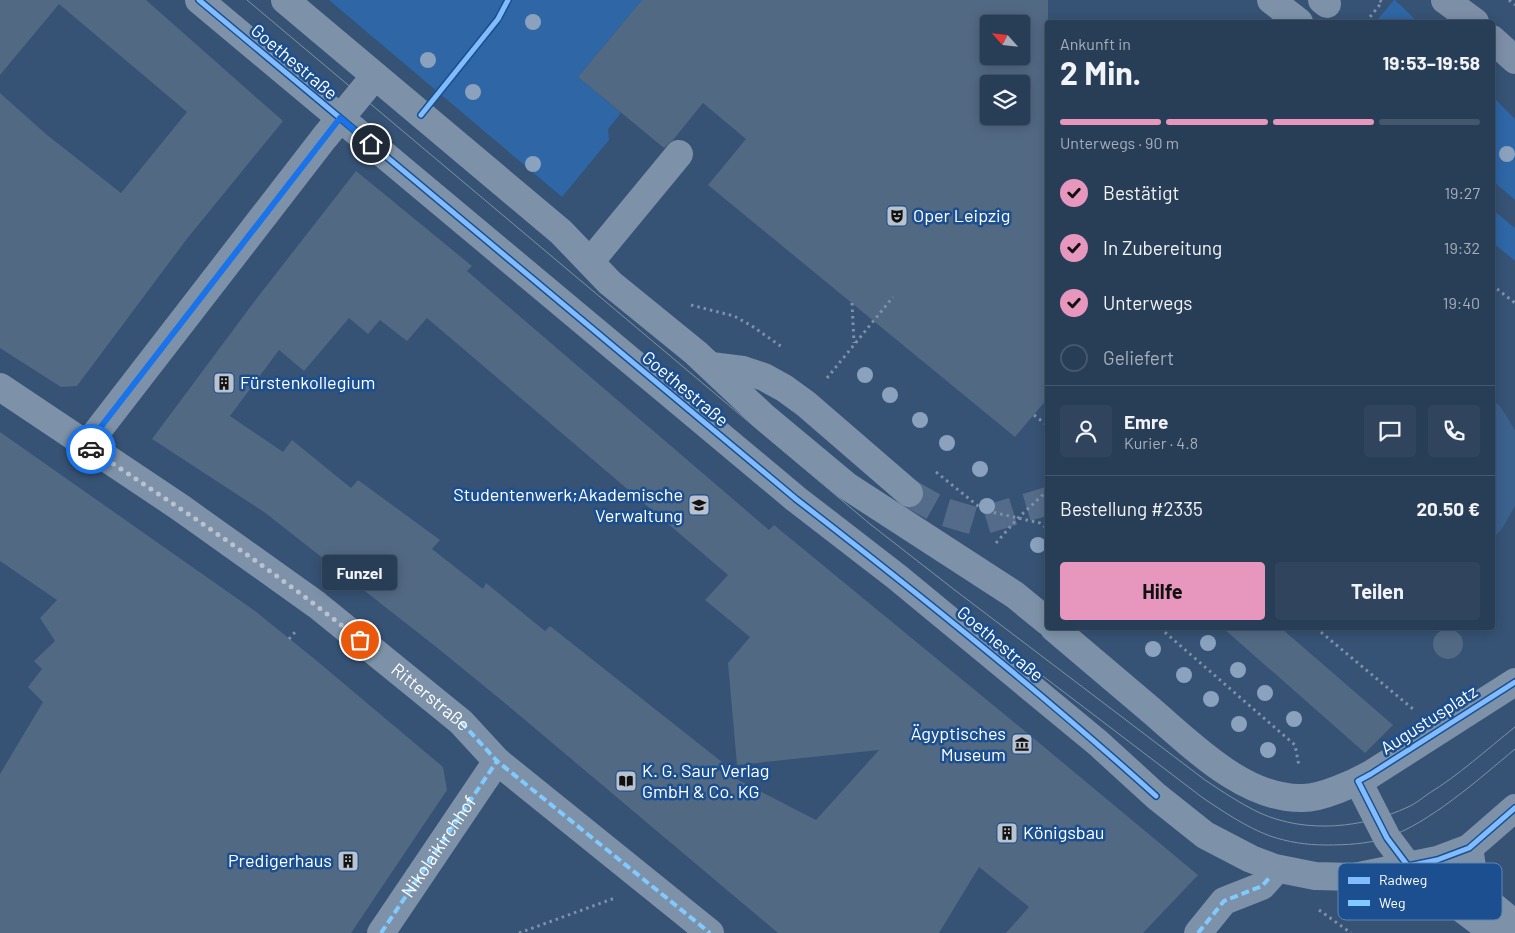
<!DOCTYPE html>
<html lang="de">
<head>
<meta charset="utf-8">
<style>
	:root { --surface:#283e57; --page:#30455d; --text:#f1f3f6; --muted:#a5aeba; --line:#44576d; --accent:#e797bd }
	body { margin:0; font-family:Barlow,sans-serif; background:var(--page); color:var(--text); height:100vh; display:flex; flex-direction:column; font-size:19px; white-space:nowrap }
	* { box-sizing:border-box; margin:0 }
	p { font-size:16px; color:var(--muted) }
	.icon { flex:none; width:28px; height:28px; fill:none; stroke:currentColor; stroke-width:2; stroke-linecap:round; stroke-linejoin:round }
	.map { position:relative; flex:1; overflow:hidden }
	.drawer { position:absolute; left:1045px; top:20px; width:450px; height:610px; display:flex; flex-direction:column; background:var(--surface); border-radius:5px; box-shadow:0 2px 12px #0003,0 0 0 1px var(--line) }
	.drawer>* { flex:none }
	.needle { width:32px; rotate:297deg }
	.buttons { position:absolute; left:980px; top:15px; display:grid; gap:10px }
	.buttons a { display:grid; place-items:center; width:50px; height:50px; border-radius:5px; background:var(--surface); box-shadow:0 2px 12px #0003,0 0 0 1px var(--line); font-size:25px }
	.pin { position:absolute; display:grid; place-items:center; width:42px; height:42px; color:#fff; margin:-21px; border:2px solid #fff; border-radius:50%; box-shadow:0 1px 5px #0007 }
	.courier { position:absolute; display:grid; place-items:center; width:50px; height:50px; margin:-25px; border:4px solid #1a73e8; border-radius:50%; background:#fff; color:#222; box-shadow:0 1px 6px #0007 }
	.bubble { position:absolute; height:35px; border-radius:5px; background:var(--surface); box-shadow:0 2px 12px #0003,0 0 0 1px var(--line); font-size:16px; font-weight:700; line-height:35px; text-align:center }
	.summary em { font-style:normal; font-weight:700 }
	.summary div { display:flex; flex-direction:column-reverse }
	.summary { display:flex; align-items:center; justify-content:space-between; height:85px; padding:0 15px }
	h1 { font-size:32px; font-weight:700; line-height:38px }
	.bar { display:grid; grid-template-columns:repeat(4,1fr); gap:8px 5px; align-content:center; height:60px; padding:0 15px }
	.bar i { height:6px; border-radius:4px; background:var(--line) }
	.bar .current { background:var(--accent) }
	.bar p { grid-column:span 4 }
	.line { display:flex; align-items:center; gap:12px; padding:0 15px; border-top:1px solid var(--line) }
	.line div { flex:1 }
	.round { display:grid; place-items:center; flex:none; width:52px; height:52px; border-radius:5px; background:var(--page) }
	ol { padding:0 15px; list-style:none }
	li { display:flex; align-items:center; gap:15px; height:55px }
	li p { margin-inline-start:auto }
	li .icon { padding:5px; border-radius:50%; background:var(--accent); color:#111; stroke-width:4 }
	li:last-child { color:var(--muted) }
	li i { width:28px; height:28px; border:2px solid var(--line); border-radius:50% }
	.action { display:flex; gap:10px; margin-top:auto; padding:10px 15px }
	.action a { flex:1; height:58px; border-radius:5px; background:var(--accent); color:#111; font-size:20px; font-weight:700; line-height:58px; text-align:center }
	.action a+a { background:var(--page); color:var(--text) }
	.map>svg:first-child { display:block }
</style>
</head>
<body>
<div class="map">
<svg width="1515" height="933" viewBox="0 0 1515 933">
	<rect width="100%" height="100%" fill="#365274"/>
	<path fill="#2f66a5" d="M 329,0 L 642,0 L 578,77 L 621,113 L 608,129 L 609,140 L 562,197 Z
		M 1394,0 L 1395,0 L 1418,22 L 1379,22 L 1378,19 Z
		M 1493,97 L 1515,119 L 1515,200 L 1493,181 Z
		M 1493,210 L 1515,228 L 1515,261 L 1493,243 Z"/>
	<path fill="#3b618d" d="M 1492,399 L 1500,406 L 1515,430 L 1515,506 L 1502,529 L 1493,538 Z"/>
	<path fill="#526984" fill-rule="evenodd" d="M 0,0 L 146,0 L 283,121 L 186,240 L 77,386 L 61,387 L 0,348 L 0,93 L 47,135 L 121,193 L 187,112 L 59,4 L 0,75 Z
		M 642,0 L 1048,0 L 1048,398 L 1015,437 L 708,185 L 746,139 L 703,103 L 673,140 L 664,148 L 578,77 ZM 989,24 L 1021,24 L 1021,56 L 989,56 ZM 989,84 L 1021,84 L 1021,116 L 989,116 Z
		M 356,171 L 472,266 L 467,271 L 769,530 L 774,525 L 1026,732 L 1198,875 L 1143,933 L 1006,933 L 1029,907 L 979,867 L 939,933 L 778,933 L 512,709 L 435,646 L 264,512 L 152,439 L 257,298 ZM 349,318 L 368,334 L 380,320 L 407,341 L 427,318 L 728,575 L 705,600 L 750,637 L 728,663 L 737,765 L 879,750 L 816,820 L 713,767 L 727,766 L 550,626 L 545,631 L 486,583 L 483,589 L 432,549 L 440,540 L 358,480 L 351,488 L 292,440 L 283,452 L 230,416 L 279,350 L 304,371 Z
		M 0,432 L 255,611 L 317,661 L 443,767 L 447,790 L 351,933 L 0,933 L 0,774 L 43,702 L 28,687 L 42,669 L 34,661 L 55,641 L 40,618 L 57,600 L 0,561 Z
		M 1223,628 L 1281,628 L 1393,725 L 1365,753 Z
		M1433 644a15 15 0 1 1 30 0a15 15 0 1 1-30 0Z"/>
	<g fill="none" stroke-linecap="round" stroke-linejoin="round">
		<path stroke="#546c89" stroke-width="28" stroke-dasharray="28 14" stroke-linecap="butt" d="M 909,493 L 941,511 L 978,522 L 1048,501"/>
		<path stroke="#7d92a8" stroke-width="3" stroke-dasharray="2.5 4" stroke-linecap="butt" d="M 1509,0 L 1515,5
			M 1366,22 L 1382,2 L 1379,0
			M 441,89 L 498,19 L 508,0
			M 1492,197 L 1493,196
			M 1492,285 L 1515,303
			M 852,303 L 854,343
			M 691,305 L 734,316 L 752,326 L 782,347
			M 827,378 L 893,297
			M 1034,415 L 1048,426
			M 936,472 L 983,510 L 1040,523 L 1048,529
			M 996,543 L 1018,518 L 1048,490
			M 1160,628 L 1295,745 L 1299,766
			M 1316,628 L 1413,709
			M 289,639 L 296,631
			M 1319,910 L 1351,933
			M 519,933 L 615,898"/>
		<g stroke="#7d92a8" stroke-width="28">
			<path d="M 199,0 L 796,499 L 897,577 L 1098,743 L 1156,796 L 1205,835 L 1251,859 L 1275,868 L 1315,876 L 1354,877 L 1437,860 L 1469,848 L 1515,808"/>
			<path d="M 285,0 L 561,232 L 610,283 L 696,353 L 763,416 L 847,486 L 1015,595 L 1048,622"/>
			<path d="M 1271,0 L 1299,22"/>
			<path d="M 1322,0 L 1327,4"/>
			<path d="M 590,262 L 679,154"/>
			<path d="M 711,366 L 743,370 L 764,377 L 784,388 L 806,404 L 909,493"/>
			<path id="s1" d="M 0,387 L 181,508 L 317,605 L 461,722 L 497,761 L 710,933"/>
			<path d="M 86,446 L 324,138 L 375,76"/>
			<path d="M 1054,628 C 1085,654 1115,680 1146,706 C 1189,742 1243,800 1303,798 C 1322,798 1355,783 1371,774 L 1515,682"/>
			<path d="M 1358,781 L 1387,838 L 1408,866 L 1424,880 L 1494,933"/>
			<path d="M 1469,848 L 1476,892 L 1515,924"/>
			<path id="s2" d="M 381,933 L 497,761"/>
			<path d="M 1198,933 L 1224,901 L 1262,886 L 1271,876"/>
		</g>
		<path stroke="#7d8ea7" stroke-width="28" d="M 1445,0 L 1475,22
			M 1492,39 L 1515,60"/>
		<path stroke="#7e92a7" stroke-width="1" d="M 220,0 L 872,546 L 1203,798 C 1224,812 1246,827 1270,836 C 1288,842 1306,845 1326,845 C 1346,845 1367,844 1386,838 C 1430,823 1479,779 1515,749
			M 247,0 L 870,524 L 956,591 L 1205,780 C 1223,792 1241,804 1260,813 C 1307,834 1363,828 1408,807 C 1415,804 1421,799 1428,794 C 1459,775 1486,750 1515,727"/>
		<path stroke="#80caff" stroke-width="4" stroke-dasharray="8 4" stroke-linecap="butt" d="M 461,722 L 497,761 L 710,933
			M 381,933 L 497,761
			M 1198,933 L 1224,901 L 1262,886 L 1271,876"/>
		<g stroke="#1b4f8f" stroke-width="8">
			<path id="cycleway" d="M 199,0 L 796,499 C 919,594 1041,692 1156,796
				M 421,115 L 498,19 L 508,0
				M 1515,682 L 1371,774 L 1358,781 L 1387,838 L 1408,866 L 1437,860 L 1469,848 L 1515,808"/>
		</g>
		<use href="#cycleway" stroke="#80bcff" stroke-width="5"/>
	</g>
	<g fill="#8aa2be">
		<circle cx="533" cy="22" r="8"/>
		<circle cx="428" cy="60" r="8"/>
		<circle cx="473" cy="92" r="8"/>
		<circle cx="1507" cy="154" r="8"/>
		<circle cx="533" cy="164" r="8"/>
		<circle cx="865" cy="375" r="8"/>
		<circle cx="890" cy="395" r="8"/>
		<circle cx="920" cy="420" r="8"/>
		<circle cx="947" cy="443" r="8"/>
		<circle cx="980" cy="469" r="8"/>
		<circle cx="987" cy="506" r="8"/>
		<circle cx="1038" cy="545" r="8"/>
		<circle cx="1208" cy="643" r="8"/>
		<circle cx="1153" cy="649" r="8"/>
		<circle cx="1238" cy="670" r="8"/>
		<circle cx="1184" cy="675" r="8"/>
		<circle cx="1265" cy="693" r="8"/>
		<circle cx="1211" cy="699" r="8"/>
		<circle cx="1294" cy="719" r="8"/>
		<circle cx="1239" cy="724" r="8"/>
		<circle cx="1268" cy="750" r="8"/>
	</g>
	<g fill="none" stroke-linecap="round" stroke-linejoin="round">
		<path stroke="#b9c2ce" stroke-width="5" stroke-dasharray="0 9" d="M 91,449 C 183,510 275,571 360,640"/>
		<path stroke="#1a73e8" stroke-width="6" d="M 91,449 L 86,446 L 340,118 L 371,144"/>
	</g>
	<defs>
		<g id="theatre-square" transform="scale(1.125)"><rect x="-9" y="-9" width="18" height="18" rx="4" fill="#b9c2ce" stroke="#1b4f8f"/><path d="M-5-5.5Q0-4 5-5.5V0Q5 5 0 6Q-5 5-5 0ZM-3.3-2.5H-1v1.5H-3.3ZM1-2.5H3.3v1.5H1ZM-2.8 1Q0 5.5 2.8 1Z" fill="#111"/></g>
		<g id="building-square" transform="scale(1.125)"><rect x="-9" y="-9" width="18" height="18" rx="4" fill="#b9c2ce" stroke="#1b4f8f"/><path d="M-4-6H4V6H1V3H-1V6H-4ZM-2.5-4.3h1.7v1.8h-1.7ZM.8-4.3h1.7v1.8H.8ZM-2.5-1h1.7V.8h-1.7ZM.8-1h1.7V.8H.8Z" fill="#111"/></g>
		<g id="university-square" transform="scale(1.125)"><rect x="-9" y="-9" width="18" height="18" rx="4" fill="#b9c2ce" stroke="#1b4f8f"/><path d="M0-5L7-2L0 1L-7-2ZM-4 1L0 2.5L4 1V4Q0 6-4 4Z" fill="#111"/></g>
		<g id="museum-square" transform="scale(1.125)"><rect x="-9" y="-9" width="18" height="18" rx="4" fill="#b9c2ce" stroke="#1b4f8f"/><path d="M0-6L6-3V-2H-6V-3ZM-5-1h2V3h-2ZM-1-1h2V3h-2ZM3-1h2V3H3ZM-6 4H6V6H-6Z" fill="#111"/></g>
		<g id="library-square" transform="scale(1.125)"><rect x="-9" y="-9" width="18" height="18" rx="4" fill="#b9c2ce" stroke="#1b4f8f"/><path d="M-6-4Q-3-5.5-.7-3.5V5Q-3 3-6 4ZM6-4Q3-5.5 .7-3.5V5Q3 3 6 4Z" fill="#111"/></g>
	</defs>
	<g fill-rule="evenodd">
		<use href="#theatre-square" x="897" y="216"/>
		<use href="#building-square" x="224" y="383"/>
		<use href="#university-square" x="699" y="505"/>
		<use href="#museum-square" x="1022" y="744"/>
		<use href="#library-square" x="626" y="781"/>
		<use href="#building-square" x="1007" y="833"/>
		<use href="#building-square" x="348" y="861"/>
	</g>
	<g text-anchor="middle" stroke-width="5" stroke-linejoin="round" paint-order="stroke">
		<g font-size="18" fill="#fff" stroke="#1b4f8f">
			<text transform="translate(294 62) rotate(40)" y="6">Goethestraße</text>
			<text transform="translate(685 389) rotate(40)" y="6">Goethestraße</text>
			<text transform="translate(1000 644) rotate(40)" y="6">Goethestraße</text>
			<text dy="6" stroke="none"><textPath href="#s1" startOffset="531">Ritterstraße</textPath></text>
			<text transform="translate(1429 720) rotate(-33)" y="6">Augustusplatz</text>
			<text dy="6" stroke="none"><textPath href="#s2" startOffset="104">Nikolaikirchhof</textPath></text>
		</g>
		<g font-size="18" fill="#fff" stroke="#1b4f8f" text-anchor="start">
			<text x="913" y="222">Oper Leipzig</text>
			<text x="240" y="389">Fürstenkollegium</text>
			<text x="683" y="501" text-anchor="end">Studentenwerk;Akademische<tspan x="683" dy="21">Verwaltung</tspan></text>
			<text x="1006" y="740" text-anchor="end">Ägyptisches<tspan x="1006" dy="21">Museum</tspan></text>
			<text x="642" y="777">K. G. Saur Verlag<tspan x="642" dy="21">GmbH &amp; Co. KG</tspan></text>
			<text x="1023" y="839">Königsbau</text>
			<text x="332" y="867" text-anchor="end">Predigerhaus</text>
		</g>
	</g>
	<rect x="1338" y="863" width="164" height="57" rx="8" fill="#1b4f8f" stroke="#5f84b1" stroke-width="1"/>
	<rect x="1348" y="877" width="22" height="7" fill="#80bcff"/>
	<rect x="1348" y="900" width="22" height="6" fill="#80caff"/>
	<g font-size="14" fill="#fff">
		<text x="1379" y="885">Radweg</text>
		<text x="1379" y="908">Weg</text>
	</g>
</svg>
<div class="buttons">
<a><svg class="needle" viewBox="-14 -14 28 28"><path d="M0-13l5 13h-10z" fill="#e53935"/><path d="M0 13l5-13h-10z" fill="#a5aeba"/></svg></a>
<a><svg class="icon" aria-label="layers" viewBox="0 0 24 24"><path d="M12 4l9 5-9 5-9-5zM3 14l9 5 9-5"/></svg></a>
</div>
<div class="pin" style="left:360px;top:640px;background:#ea580c"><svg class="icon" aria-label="bag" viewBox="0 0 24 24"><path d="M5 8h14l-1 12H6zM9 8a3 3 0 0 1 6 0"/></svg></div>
<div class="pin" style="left:371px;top:144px;background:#1f2937"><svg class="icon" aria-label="home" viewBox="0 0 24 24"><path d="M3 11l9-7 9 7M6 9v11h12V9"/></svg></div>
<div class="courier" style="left:91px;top:449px"><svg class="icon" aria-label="car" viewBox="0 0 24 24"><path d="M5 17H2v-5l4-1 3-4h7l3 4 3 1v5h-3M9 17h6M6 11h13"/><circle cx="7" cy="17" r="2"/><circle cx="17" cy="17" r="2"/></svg></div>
<div class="bubble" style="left:322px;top:555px;width:75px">Funzel</div>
<section class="drawer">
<div class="summary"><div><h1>2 Min.</h1><p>Ankunft in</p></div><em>19:53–19:58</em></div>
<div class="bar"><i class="current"></i><i class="current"></i><i class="current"></i><i></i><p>Unterwegs · 90 m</p></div>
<ol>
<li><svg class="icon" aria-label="check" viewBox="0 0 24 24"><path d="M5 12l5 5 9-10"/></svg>Bestätigt<p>19:27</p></li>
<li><svg class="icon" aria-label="check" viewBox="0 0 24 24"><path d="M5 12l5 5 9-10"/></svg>In Zubereitung<p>19:32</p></li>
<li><svg class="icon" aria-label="check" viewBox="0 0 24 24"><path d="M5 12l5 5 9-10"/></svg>Unterwegs<p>19:40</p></li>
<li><i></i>Geliefert</li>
</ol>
<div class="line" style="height:90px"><a class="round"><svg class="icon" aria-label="person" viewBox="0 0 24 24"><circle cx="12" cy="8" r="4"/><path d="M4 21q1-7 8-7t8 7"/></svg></a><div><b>Emre</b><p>Kurier · 4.8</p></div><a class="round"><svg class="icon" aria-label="chat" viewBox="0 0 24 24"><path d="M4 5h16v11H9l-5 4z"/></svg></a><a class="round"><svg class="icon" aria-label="phone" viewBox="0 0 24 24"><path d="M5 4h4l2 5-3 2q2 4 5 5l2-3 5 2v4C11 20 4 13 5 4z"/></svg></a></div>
<div class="line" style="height:65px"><div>Bestellung #2335</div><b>20.50 €</b></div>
<div class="action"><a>Hilfe</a><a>Teilen</a></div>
</section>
</div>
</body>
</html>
